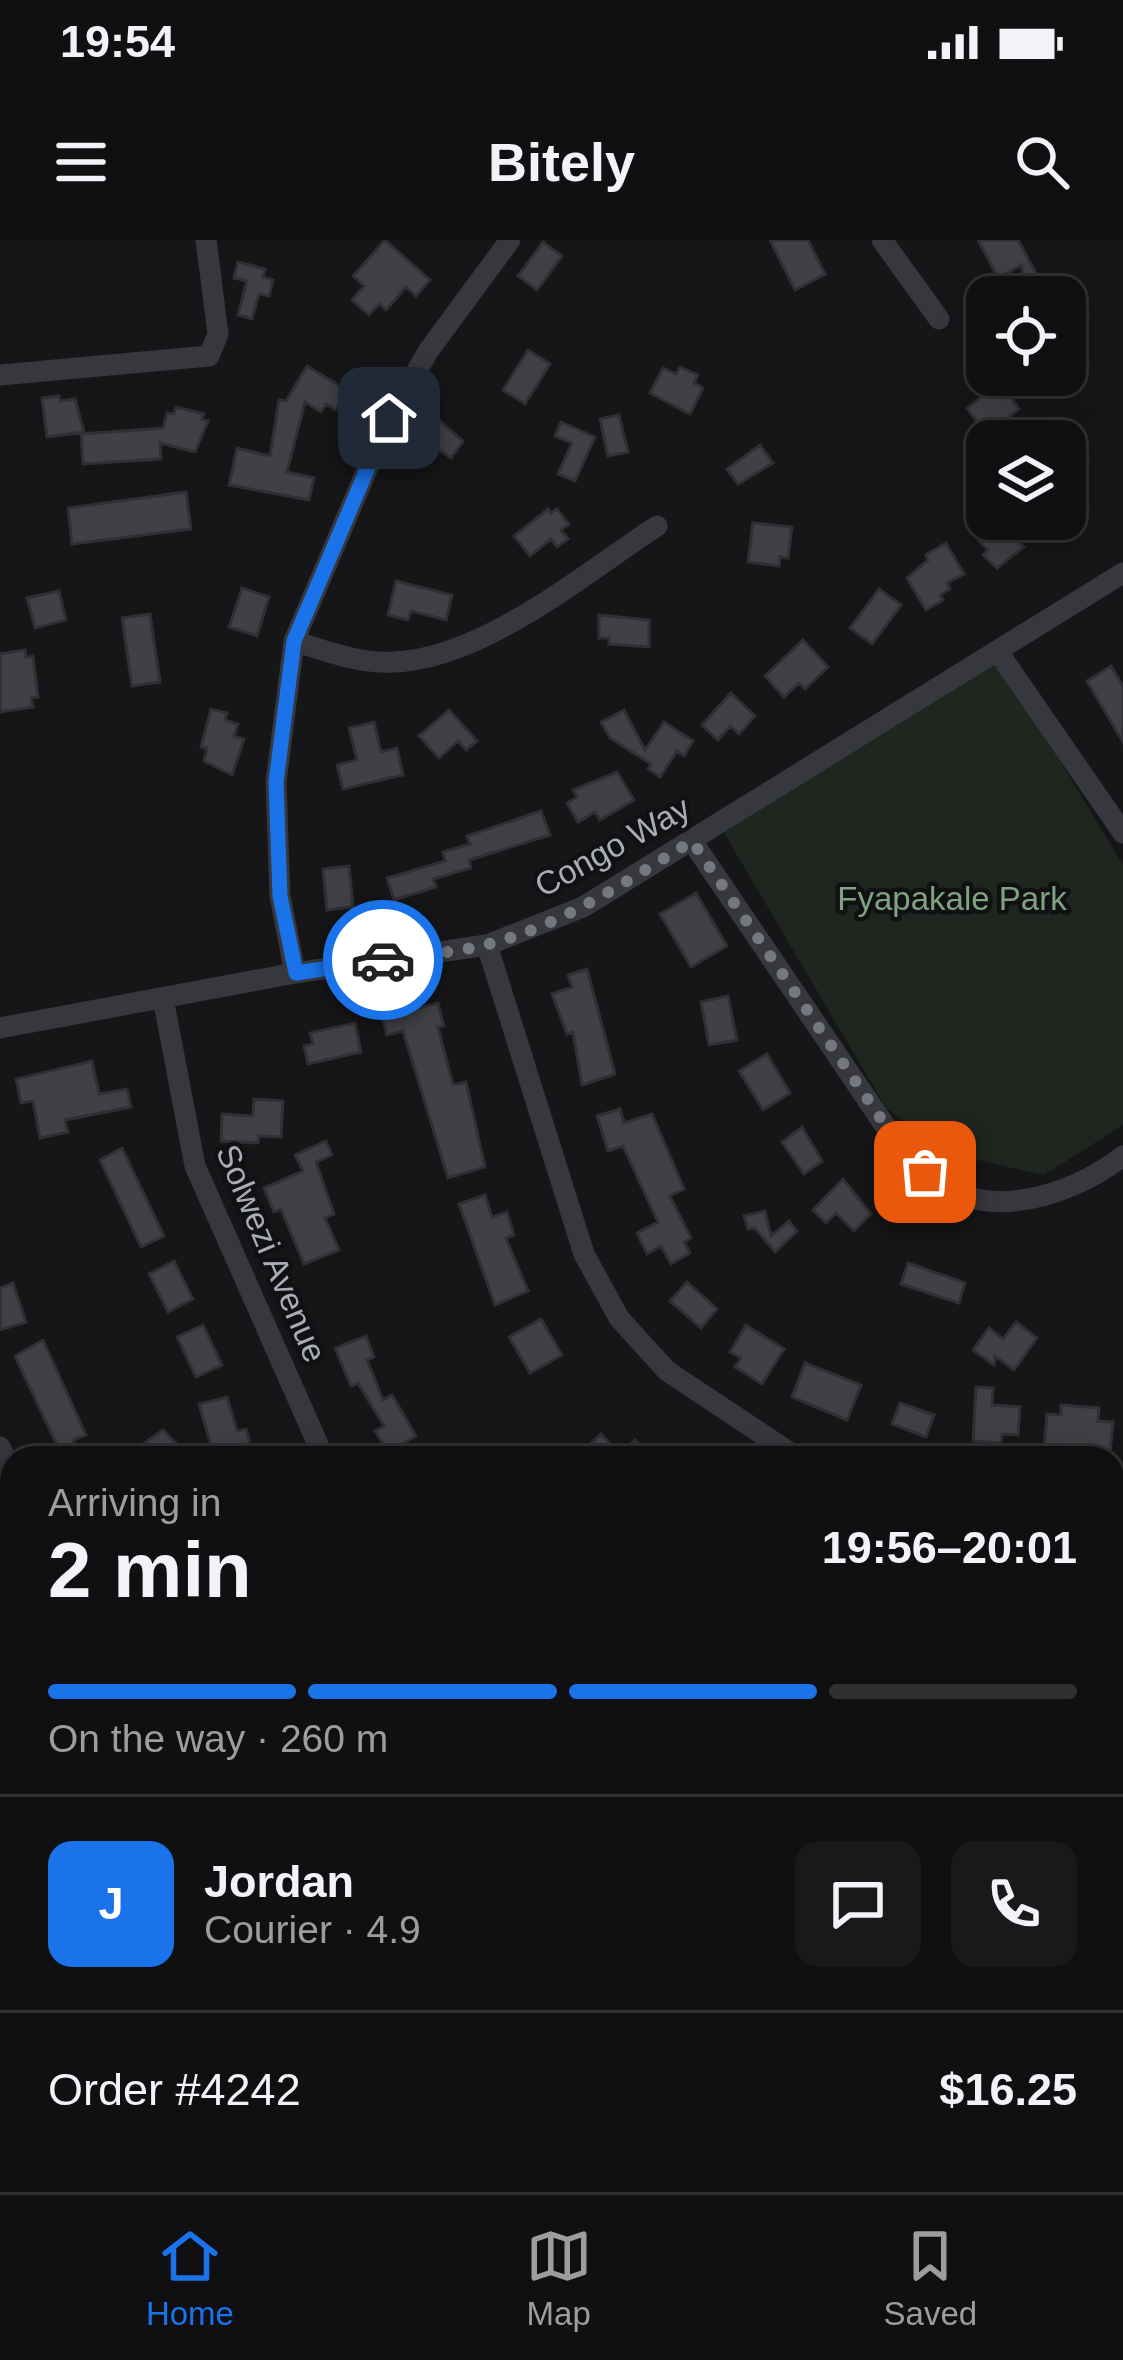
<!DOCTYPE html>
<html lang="en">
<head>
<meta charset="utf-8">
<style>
	:root { --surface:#101012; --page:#19191b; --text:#f1f3f6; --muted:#9c9d9f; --line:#303032; --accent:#1a73e8 }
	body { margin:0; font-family:Helvetica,sans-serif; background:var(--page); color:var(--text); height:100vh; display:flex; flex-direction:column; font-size:45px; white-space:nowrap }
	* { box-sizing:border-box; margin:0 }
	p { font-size:39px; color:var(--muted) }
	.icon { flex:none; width:66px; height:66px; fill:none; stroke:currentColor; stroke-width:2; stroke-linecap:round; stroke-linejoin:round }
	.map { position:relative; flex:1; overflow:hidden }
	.side { position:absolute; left:0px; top:1206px; width:1125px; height:747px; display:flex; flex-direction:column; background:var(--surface); border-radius:36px 36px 0 0; box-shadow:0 6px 30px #0003,0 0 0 3px var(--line) }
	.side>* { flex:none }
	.fabs { position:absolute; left:966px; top:36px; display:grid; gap:24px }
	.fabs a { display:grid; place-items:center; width:120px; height:120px; border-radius:24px; background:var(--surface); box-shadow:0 6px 30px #0003,0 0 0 3px var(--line); font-size:60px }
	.pin { position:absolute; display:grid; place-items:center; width:102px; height:102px; color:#fff; margin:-51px; border-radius:24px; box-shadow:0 6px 18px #0006 }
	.courier { position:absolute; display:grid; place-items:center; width:120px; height:120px; margin:-60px; border:9px solid #1a73e8; border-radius:50%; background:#fff; color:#222; box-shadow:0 3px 15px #0007 }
	.head em { font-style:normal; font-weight:700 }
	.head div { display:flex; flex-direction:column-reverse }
	.head { display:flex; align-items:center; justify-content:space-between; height:204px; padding:0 48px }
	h1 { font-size:78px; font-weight:700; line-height:90px }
	.bar { display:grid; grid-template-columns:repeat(4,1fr); gap:18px 12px; align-content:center; height:144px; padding:0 48px }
	.bar i { height:15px; border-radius:9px; background:var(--line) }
	.bar .selected { background:var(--accent) }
	.bar p { grid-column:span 4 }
	.line { display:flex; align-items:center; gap:30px; padding:0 48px; border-top:3px solid var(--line) }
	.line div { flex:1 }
	.round { display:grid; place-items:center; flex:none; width:126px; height:126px; border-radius:24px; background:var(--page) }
	.status { display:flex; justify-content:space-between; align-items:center; height:84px; padding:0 60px; background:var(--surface); direction:ltr }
	.status svg { height:33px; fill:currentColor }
	header { display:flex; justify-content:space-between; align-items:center; height:156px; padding:0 48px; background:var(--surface); font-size:54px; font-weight:700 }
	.dock { display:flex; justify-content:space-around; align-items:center; height:168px; border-top:3px solid var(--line); background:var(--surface); font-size:33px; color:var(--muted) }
	.dock a { display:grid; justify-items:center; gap:6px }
	.dock .selected { color:var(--accent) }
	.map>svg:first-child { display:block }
</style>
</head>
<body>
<div class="status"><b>19:54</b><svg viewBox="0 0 49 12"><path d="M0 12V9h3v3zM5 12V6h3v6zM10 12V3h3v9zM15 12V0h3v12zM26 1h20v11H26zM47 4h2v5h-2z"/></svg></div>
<header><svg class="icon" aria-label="menu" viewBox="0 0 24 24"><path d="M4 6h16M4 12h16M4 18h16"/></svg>Bitely<svg class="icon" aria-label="search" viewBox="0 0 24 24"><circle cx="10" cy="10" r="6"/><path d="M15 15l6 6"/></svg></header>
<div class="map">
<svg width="1123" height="1952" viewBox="0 0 1123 1952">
	<rect width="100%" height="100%" fill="#161618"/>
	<path fill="#1e261f" d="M 998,418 L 1123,625 L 1123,885 L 1044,935 L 951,914 L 886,868 L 720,586 Z"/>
	<path fill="#404145" stroke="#303034" stroke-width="3" d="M 385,0 L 430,40 L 416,56 L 406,47 L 386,70 L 379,64 L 369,75 L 352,60 L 364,46 L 353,36 Z
		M 770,0 L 808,0 L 825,34 L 795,50 Z
		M 978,0 L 1018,0 L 1039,39 L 1053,38 L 1054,57 L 1024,57 L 1022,25 L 998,38 Z
		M 543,2 L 562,16 L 537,50 L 518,36 Z
		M 238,22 L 265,29 L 263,37 L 273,40 L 269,56 L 259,54 L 252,79 L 238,75 L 247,41 L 234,38 Z
		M 528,110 L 550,124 L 525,164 L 503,150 Z
		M 307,126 L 348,151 L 336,170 L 326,164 L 321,172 L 305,162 L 287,232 L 314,238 L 309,260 L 229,245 L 237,208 L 270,216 L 279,160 L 286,161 Z
		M 680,127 L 698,135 L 694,143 L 703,148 L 690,174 L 650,153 L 663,128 L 676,134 Z
		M 1000,143 L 1019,169 L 986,194 L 967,168 Z
		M 59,156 L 60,161 L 75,159 L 84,192 L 47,197 L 42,158 Z
		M 176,167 L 204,174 L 202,179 L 208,181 L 195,212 L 160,203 L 161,219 L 83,224 L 81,194 L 163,188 L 167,173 L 174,174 Z
		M 619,175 L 628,212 L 608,216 L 600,179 Z
		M 435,177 L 463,201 L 451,218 L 421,198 Z
		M 561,182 L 595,197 L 575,241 L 558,234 L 572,203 L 555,196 Z
		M 760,205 L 773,223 L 738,244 L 727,229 Z
		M 186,252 L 191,289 L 72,304 L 68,268 Z
		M 548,269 L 551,273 L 557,269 L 569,284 L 561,290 L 568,299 L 557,307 L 551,299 L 530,316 L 514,296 Z
		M 1000,279 L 1040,279 L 1018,302 L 1024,307 L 997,328 L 983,315 L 988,310 L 979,301 Z
		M 753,283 L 792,287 L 788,318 L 780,317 L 779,326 L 748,322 Z
		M 946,303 L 964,334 L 947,343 L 950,349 L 940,355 L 943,360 L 926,370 L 907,338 L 928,320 L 926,315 Z
		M 396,341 L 452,355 L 446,380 L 411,371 L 408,380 L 388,375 Z
		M 242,348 L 269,357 L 257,396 L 229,387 Z
		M 879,349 L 901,365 L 872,404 L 850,388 Z
		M 59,351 L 66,380 L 35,388 L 27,358 Z
		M 150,374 L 160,442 L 132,446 L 122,378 Z
		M 599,375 L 649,380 L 649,407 L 609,404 L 609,398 L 599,398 Z
		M 803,400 L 828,427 L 805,449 L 799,443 L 784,457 L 765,436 Z
		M 25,410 L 26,417 L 33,416 L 38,457 L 31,458 L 33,467 L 0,472 L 0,414 Z
		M 1111,426 L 1123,446 L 1123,502 L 1087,441 Z
		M 731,453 L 755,476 L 739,494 L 730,486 L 718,500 L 702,485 Z
		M 211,469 L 227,473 L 225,480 L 238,484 L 234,496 L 244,499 L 232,535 L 204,521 L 207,508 L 201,507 Z
		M 449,470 L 477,501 L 466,510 L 458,501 L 439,518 L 419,496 Z
		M 624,470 L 645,510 L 664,482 L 693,501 L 684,516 L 677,511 L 660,537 L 648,529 L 651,524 L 610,498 L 601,482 Z
		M 374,482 L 381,512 L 397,508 L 403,535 L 343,549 L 337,525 L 357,520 L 349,488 Z
		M 617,532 L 634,560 L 600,580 L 595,572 L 578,582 L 567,563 L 577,557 L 573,550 Z
		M 541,571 L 550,595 L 469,620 L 471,628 L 433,639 L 436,647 L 394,660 L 387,638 L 445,621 L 443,612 L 470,604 L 467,596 Z
		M 349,626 L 353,667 L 327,670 L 323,629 Z
		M 696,653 L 727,706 L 691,727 L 660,674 Z
		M 587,729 L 615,834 L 582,845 L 573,792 L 567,794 L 552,754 L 572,747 L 568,735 Z
		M 728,756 L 737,800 L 709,805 L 701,762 Z
		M 438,763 L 444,786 L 438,787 L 453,845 L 466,842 L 485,927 L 448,938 L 403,791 L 387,795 L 382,777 Z
		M 355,783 L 361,812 L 308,824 L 304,806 L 313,804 L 310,793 Z
		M 767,814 L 790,853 L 763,870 L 739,831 Z
		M 92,821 L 99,854 L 127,849 L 131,867 L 65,880 L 68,892 L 40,898 L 33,861 L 21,863 L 16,839 Z
		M 254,859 L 283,861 L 281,897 L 259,896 L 258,903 L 221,901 L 222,874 L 253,876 Z
		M 620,869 L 624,883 L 652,874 L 684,949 L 670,956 L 691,998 L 684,1002 L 690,1013 L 671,1024 L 661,1006 L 647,1014 L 637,993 L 658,982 L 623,906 L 608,911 L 597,876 Z
		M 802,887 L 822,921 L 804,934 L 782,902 Z
		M 326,901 L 332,915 L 316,922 L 334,974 L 325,978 L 339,1010 L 304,1024 L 281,969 L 274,972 L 264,948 L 303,931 L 295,915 Z
		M 122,908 L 164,996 L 141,1007 L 100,920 Z
		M 843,939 L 871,974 L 854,991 L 836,973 L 826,983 L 813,970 Z
		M 485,955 L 492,977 L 507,972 L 514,995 L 506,998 L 528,1051 L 495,1065 L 459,964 Z
		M 765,971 L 771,996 L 789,981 L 797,991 L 775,1012 L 755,988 L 748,989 L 744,976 Z
		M 174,1021 L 193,1059 L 168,1072 L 149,1034 Z
		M 908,1023 L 965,1043 L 959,1063 L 901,1044 Z
		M 687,1042 L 717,1069 L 701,1088 L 670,1061 Z
		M 13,1043 L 26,1082 L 0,1090 L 0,1048 Z
		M 541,1079 L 562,1115 L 530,1133 L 509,1097 Z
		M 1016,1082 L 1037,1098 L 1014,1130 L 995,1116 L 994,1125 L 973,1110 L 989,1088 L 1003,1099 Z
		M 203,1085 L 222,1125 L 196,1137 L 177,1097 Z
		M 746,1085 L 784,1109 L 762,1144 L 735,1127 L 741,1118 L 730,1112 Z
		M 366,1096 L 374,1117 L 367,1120 L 383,1160 L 392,1155 L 416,1196 L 388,1212 L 375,1191 L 384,1186 L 358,1143 L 351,1146 L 335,1108 Z
		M 43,1100 L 86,1195 L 73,1200 L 81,1218 L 63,1218 L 15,1116 Z
		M 805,1123 L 861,1145 L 847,1180 L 792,1157 Z
		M 976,1147 L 993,1148 L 992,1165 L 1020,1167 L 1018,1195 L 1002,1194 L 1001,1203 L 973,1201 Z
		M 227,1157 L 237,1191 L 246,1189 L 250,1203 L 213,1213 L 199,1164 Z
		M 900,1163 L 934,1175 L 926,1197 L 892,1184 Z
		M 1061,1165 L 1099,1168 L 1098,1181 L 1113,1182 L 1110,1214 L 1044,1208 L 1047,1174 L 1061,1175 Z
		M 163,1190 L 184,1211 L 177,1218 L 140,1218 L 133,1211 Z
		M 601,1194 L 619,1214 L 635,1200 L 652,1218 L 591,1218 L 584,1210 Z"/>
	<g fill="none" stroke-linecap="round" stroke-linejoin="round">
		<path stroke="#37383d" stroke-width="21" d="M 882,0 L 939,79
			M 0,135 L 209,116 L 218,94 L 206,0
			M 294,401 C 326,411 360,424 394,422 C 483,419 585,333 657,286
			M 998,412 L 1123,593
			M 692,601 L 894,899 C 913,919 931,942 957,953 C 1010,976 1080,949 1123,916
			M 487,705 L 584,1014 L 619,1078 L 667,1131 L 798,1218
			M 295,733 L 280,656 L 276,542 L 294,401 L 389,178 L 429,110 L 510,0
			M 163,758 L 195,926 L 324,1218
			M 0,788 L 295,733 L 487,705 L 583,667 L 1123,333
			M 0,1207 L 12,1232
			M 1113,1262 L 1123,1261
			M 0,1496 L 12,1494
			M 0,1664 L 12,1659
			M 0,1780 L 12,1770
			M 416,1952 L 428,1941"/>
	</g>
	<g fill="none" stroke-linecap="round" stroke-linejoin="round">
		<path stroke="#757880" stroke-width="12" stroke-dasharray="0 21.6" d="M 383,720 C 417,715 452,713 485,705 C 560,687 627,641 692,601 L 894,898 L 925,932"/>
		<path stroke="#1a73e8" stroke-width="15" d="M 383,720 L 296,733 L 280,656 L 276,542 L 294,401 L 389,178"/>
	</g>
	<g text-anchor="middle" stroke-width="9" stroke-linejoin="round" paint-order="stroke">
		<g font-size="33" fill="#a8adb8" stroke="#111113">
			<text transform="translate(612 606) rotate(-29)" y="12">Congo Way</text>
			<text transform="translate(272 1013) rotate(67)" y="12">Solwezi Avenue</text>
		</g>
		<g font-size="33" fill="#7fa381" stroke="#111113">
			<text x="952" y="670">Fyapakale Park</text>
		</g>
	</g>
</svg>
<div class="fabs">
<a><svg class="icon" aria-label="locate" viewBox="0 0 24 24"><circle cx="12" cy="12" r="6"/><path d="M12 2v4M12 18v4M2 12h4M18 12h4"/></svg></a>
<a><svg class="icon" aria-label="layers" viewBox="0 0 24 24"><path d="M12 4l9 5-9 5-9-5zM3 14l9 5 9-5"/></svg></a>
</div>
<div class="pin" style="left:925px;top:932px;background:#ea580c"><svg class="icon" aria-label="bag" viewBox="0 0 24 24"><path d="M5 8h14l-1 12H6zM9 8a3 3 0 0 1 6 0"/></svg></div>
<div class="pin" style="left:389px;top:178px;background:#1f2937"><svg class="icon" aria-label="home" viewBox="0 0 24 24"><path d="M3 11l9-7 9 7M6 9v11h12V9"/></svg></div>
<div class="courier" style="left:383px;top:720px"><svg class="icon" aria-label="car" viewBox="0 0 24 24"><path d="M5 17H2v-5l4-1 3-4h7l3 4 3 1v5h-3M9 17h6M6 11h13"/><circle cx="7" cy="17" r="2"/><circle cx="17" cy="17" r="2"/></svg></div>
<section class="side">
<div class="head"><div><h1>2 min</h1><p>Arriving in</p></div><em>19:56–20:01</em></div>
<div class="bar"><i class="selected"></i><i class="selected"></i><i class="selected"></i><i></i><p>On the way · 260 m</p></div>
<div class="line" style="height:216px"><b class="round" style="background:var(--accent);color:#fff">J</b><div><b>Jordan</b><p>Courier · 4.9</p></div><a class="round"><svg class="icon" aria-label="chat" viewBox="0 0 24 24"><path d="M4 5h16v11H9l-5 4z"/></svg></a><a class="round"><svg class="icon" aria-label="phone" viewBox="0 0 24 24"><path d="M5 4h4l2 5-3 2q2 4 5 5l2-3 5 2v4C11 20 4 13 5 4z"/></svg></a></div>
<div class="line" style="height:156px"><div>Order #4242</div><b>$16.25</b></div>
</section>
</div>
<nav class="dock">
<a class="selected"><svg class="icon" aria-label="home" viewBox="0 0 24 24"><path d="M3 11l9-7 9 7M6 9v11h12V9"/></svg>Home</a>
<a><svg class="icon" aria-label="map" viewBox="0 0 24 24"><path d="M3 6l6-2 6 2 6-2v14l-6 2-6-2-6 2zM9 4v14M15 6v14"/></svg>Map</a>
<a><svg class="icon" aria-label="saved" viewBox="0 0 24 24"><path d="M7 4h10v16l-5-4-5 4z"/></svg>Saved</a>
</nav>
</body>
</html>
